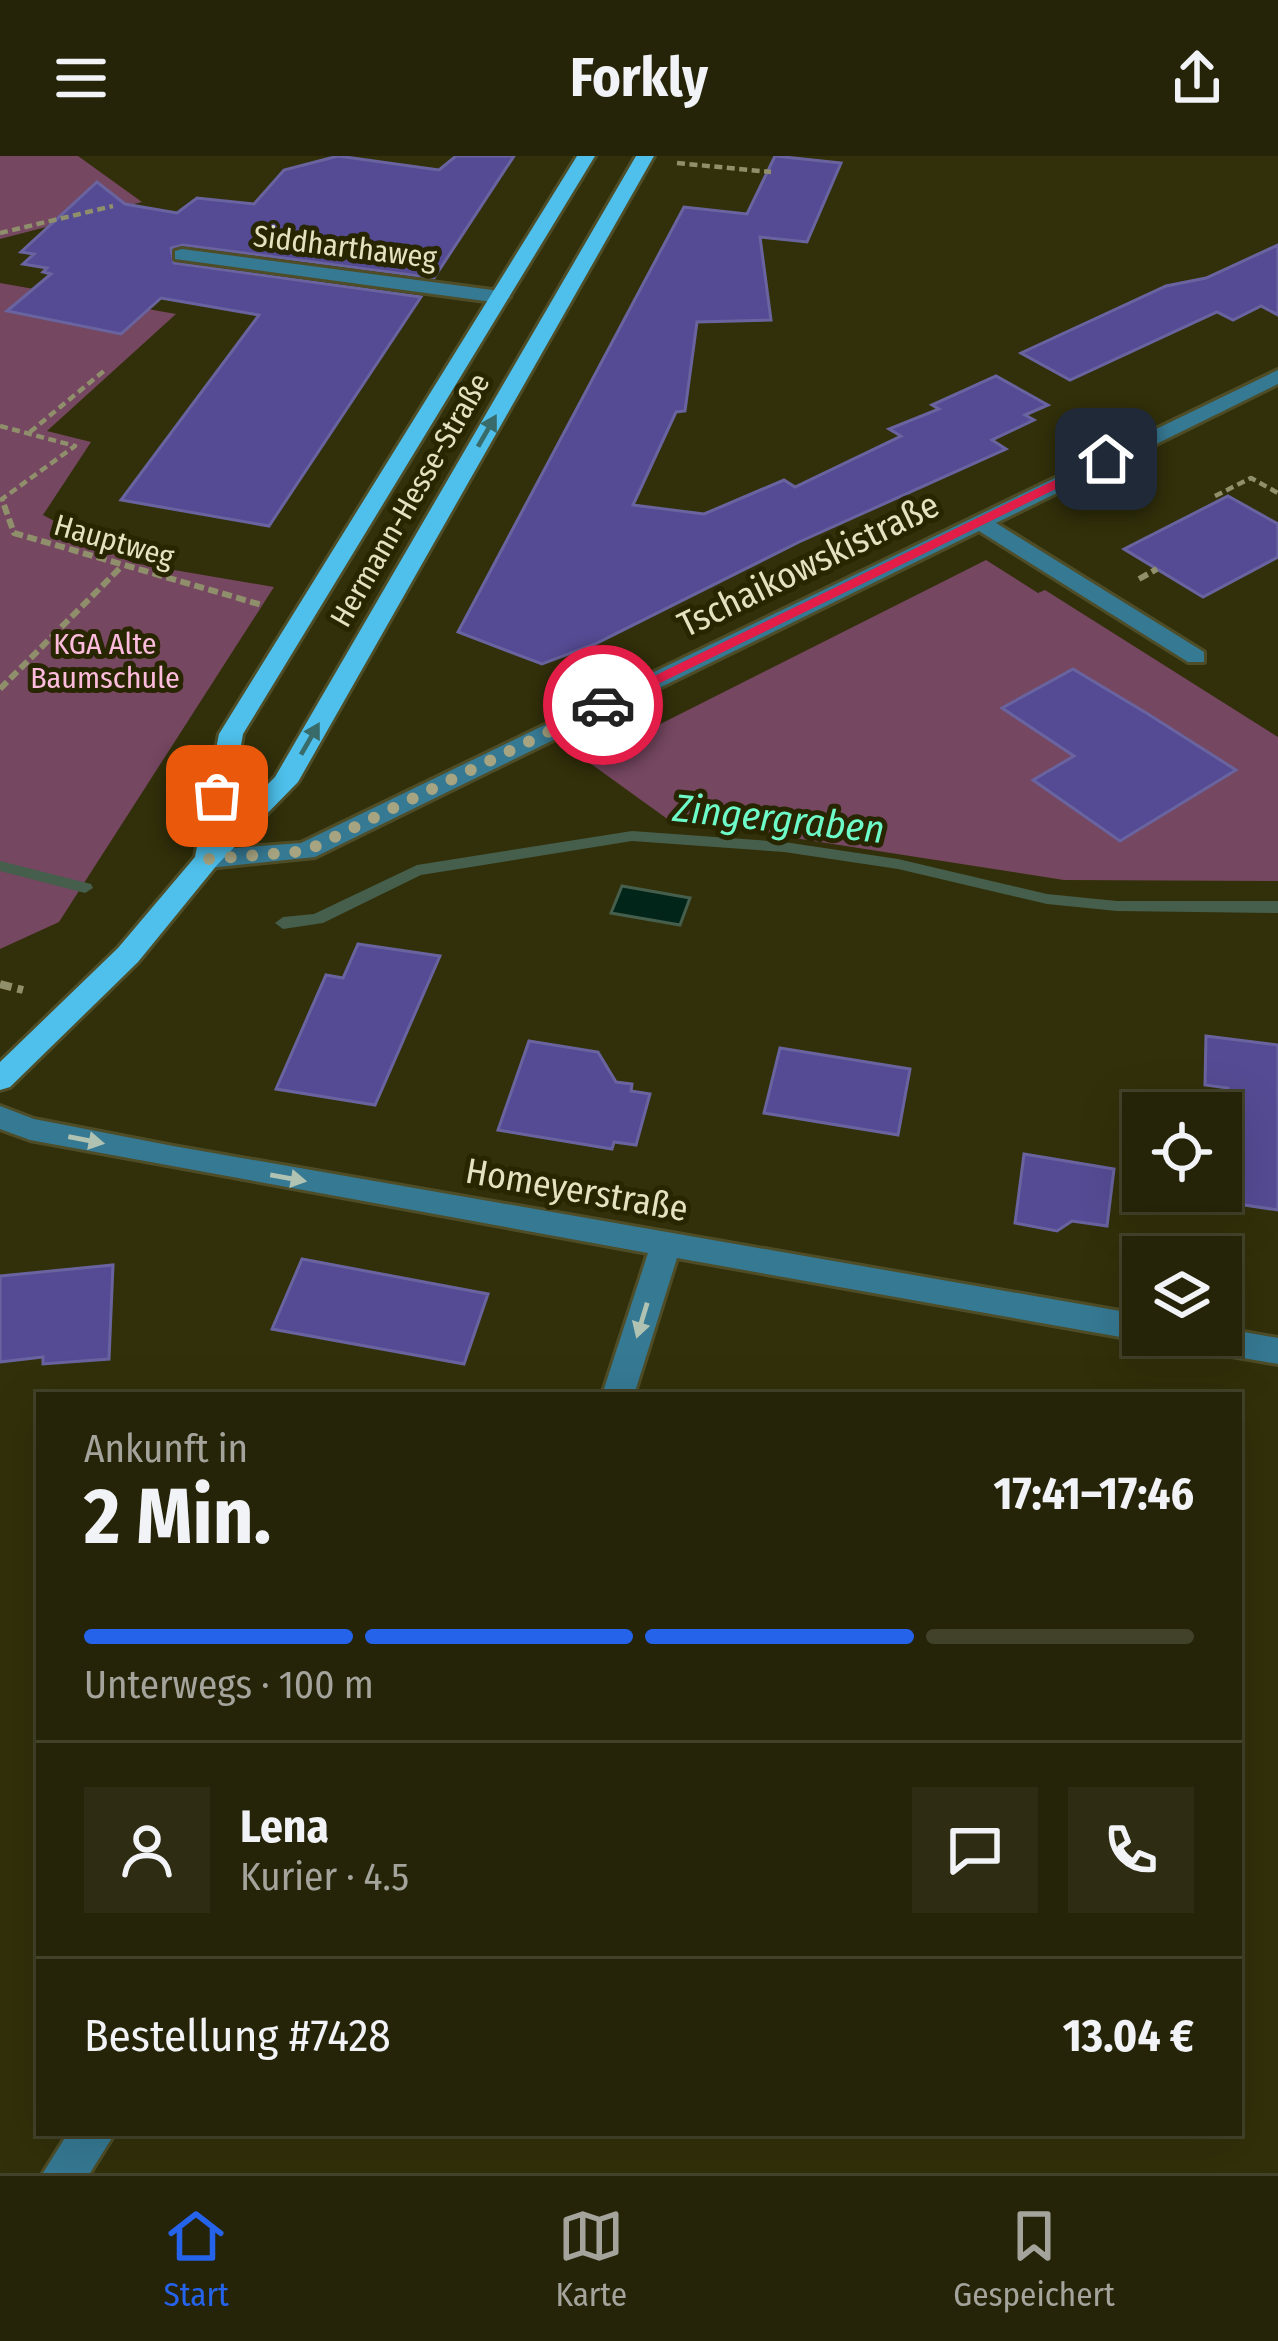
<!DOCTYPE html>
<html lang="de">
<head>
<meta charset="utf-8">
<style>
	:root { --surface:#262408; --page:#2e2c12; --text:#f1f3f6; --muted:#a4a49c; --line:#424129; --accent:#2563eb }
	body { margin:0; font-family:"Fira Sans Condensed",sans-serif; background:var(--page); color:var(--text); height:100vh; display:flex; flex-direction:column; font-size:45px; white-space:nowrap }
	* { box-sizing:border-box; margin:0 }
	p { font-size:39px; color:var(--muted) }
	.icon { flex:none; width:66px; height:66px; fill:none; stroke:currentColor; stroke-width:2; stroke-linecap:round; stroke-linejoin:round }
	.map { position:relative; flex:1; overflow:hidden }
	.drawer { position:absolute; left:36px; top:1236px; width:1206px; height:744px; display:flex; flex-direction:column; background:var(--surface); border-radius:0px; box-shadow:0 12px 48px #0002,0 0 0 3px var(--line) }
	.drawer>* { flex:none }
	.tools { position:absolute; left:1122px; top:936px; display:grid; gap:24px }
	.tools a { display:grid; place-items:center; width:120px; height:120px; border-radius:0px; background:var(--surface); box-shadow:0 12px 48px #0002,0 0 0 3px var(--line); font-size:60px }
	.pin { position:absolute; display:grid; place-items:center; width:102px; height:102px; color:#fff; margin:-51px; border-radius:24px; box-shadow:0 6px 18px #0006 }
	.courier { position:absolute; display:grid; place-items:center; width:120px; height:120px; margin:-60px; border:9px solid #e11d48; border-radius:50%; background:#fff; color:#222; box-shadow:0 3px 15px #0007 }
	.summary em { font-style:normal; font-weight:700 }
	.summary div { display:flex; flex-direction:column-reverse }
	.summary { display:flex; align-items:center; justify-content:space-between; height:204px; padding:0 48px }
	h1 { font-size:78px; font-weight:700; line-height:90px }
	.bar { display:grid; grid-template-columns:repeat(4,1fr); gap:18px 12px; align-content:center; height:144px; padding:0 48px }
	.bar i { height:15px; border-radius:9px; background:var(--line) }
	.bar .selected { background:var(--accent) }
	.bar p { grid-column:span 4 }
	.line { display:flex; align-items:center; gap:30px; padding:0 48px; border-top:3px solid var(--line) }
	.line div { flex:1 }
	.round { display:grid; place-items:center; flex:none; width:126px; height:126px; border-radius:0px; background:var(--page) }
	header { display:flex; justify-content:space-between; align-items:center; height:156px; padding:0 48px; background:var(--surface); font-size:54px; font-weight:700 }
	.tab-bar { display:flex; justify-content:space-around; align-items:center; height:168px; border-top:3px solid var(--line); background:var(--surface); font-size:33px; color:var(--muted) }
	.tab-bar a { display:grid; justify-items:center; gap:6px }
	.tab-bar .selected { color:var(--accent) }
	.map>svg:first-child { display:block }
</style>
</head>
<body>
<header><svg class="icon" aria-label="menu" viewBox="0 0 24 24"><path d="M4 6h16M4 12h16M4 18h16"/></svg>Forkly<svg class="icon" aria-label="share" viewBox="0 0 24 24"><path d="M12 15V3M7 8l5-5 5 5M5 13v7h14v-7"/></svg></header>
<div class="map">
<svg width="1278" height="2017" viewBox="0 0 1278 2017">
	<rect width="100%" height="100%" fill="#32300a"/>
	<path fill="#754760" d="M 0,0 L 78,0 L 142,46 L 0,83 Z
		M 0,127 L 176,158 L 47,275 L 91,286 L 43,359 L 133,407 L 274,431 L 59,766 L 0,793 Z
		M 986,404 L 1038,437 L 1045,434 L 1278,581 L 1278,725 L 1064,724 L 666,662 L 587,605 Z"/>
	<path fill="#02251a" stroke="#465e4c" stroke-width="3" d="M 622,730 L 690,742 L 680,769 L 611,757 Z"/>
	<g fill="none" stroke-linecap="round" stroke-linejoin="round">
		<path fill="#465e4c" fill-rule="evenodd" d="M 632,675 L 784,686 L 898,703 L 1047,738 L 1117,745 L 1278,745 L 1278,757 L 1117,755 L 1047,748 L 898,713 L 784,696 L 632,685 L 421,719 L 323,767 L 283,773 L 275,767 L 283,761 L 314,758 L 417,709 Z
			M 0,705 L 91,728 L 93,732 L 85,737 L 0,715 Z"/>
	</g>
	<path fill="#544b94" stroke="#69649f" stroke-width="3" d="M 338,0 L 439,14 L 456,0 L 514,0 L 434,122 L 183,89 L 171,92 L 174,107 L 421,141 L 269,370 L 121,344 L 259,159 L 161,142 L 121,178 L 7,155 L 51,118 L 43,116 L 47,112 L 23,108 L 34,98 L 21,96 L 97,26 L 125,48 L 177,57 L 197,42 L 254,48 L 284,14 Z
		M 775,0 L 841,7 L 807,86 L 760,81 L 771,164 L 697,166 L 685,255 L 676,256 L 633,349 L 704,358 L 784,324 L 795,331 L 901,280 L 889,273 L 939,253 L 932,249 L 996,220 L 1048,249 L 1025,259 L 1034,264 L 992,284 L 1006,293 L 799,386 L 595,488 L 542,508 L 458,476 L 684,51 L 747,58 Z
		M 1278,89 L 1278,159 L 1261,150 L 1233,164 L 1217,156 L 1070,224 L 1021,197 L 1166,130 L 1206,122 Z
		M 1228,340 L 1278,368 L 1278,401 L 1203,441 L 1124,393 Z
		M 1073,513 L 1148,558 L 1236,614 L 1120,685 L 1033,624 L 1074,600 L 1002,552 Z
		M 358,788 L 440,800 L 375,949 L 276,933 L 326,819 L 343,822 Z
		M 1206,880 L 1278,889 L 1278,1054 L 1224,1046 L 1228,932 L 1205,929 Z
		M 529,885 L 598,896 L 616,926 L 632,928 L 631,935 L 650,938 L 636,989 L 614,986 L 612,993 L 498,974 Z
		M 780,892 L 910,913 L 898,979 L 764,957 Z
		M 1024,998 L 1114,1013 L 1107,1070 L 1072,1065 L 1057,1075 L 1015,1067 Z
		M 302,1103 L 488,1138 L 464,1208 L 272,1173 Z
		M 113,1109 L 109,1203 L 43,1208 L 43,1201 L 0,1206 L 0,1120 Z"/>
	<g fill="none" stroke-linecap="round" stroke-linejoin="round">
		<g stroke="#4e4d27" stroke-width="6">
			<path id="minor" d="M 182,93 L 500,135 L 510,141 L 500,147 L 175,103 L 175,95 Z
				M 1278,214 L 1278,228 L 996,367 L 1204,496 L 1204,506 L 1188,506 L 979,375 L 315,701 L 208,712 L 195,703 L 208,694 L 301,687 Z
				M 0,950 L 34,963 L 173,990 L 1143,1159 L 1143,1179 L 1155,1179 L 1143,1185 L 677,1102 L 634,1239 L 602,1239 L 648,1097 L 30,984 L 0,973 Z
				M 1221,1172 L 1278,1182 L 1278,1208 L 1185,1192 L 1174,1188 L 1169,1179 L 1221,1179 Z
				M 68,1977 L 115,1977 L 90,2017 L 43,2017 Z"/>
		</g>
		<g stroke="#4e4d27" stroke-width="6">
			<path id="major" d="M 577,0 L 595,0 L 243,578 L 227,669 L 275,621 L 636,0 L 654,0 L 298,626 L 217,709 L 138,806 L 10,931 L 0,934 L 0,906 L 118,792 L 195,701 L 219,578 Z"/>
		</g>
		<path stroke="#908f6b" stroke-width="4.5" stroke-dasharray="8 4.5" stroke-linecap="butt" d="M 677,7 L 771,16
			M 0,77 L 113,50
			M 0,270 L 75,290 L 2,343 L 5,352
			M 30,276 L 105,214
			M 1215,340 L 1251,322 L 1278,337"/>
		<path stroke="#908f6b" stroke-width="6" stroke-dasharray="10 4.5" stroke-linecap="butt" d="M 4,349 L 14,377 L 262,449
			M 1139,423 L 1157,413
			M 0,533 L 122,410"/>
		<path stroke="#908f6b" stroke-width="8" stroke-dasharray="12 6" stroke-linecap="butt" d="M 0,828 L 23,834"/>
		<use href="#minor" fill="#367993" fill-rule="evenodd"/>
		<use href="#major" fill="#4ec0eb" fill-rule="evenodd"/>
	</g>
	<defs><path id="oneway-solid" d="M-6-.8H1V-3.2L6.5 0L1 3.2V.8H-6Z" transform="scale(3)"/></defs>
	<g fill="#396b6a">
		<use href="#oneway-solid" transform="translate(487 275) rotate(-60)"/>
		<use href="#oneway-solid" transform="translate(310 583) rotate(-60)"/>
	</g>
	<g fill="#b0c3b3">
		<use href="#oneway-solid" transform="translate(86 984) rotate(11)"/>
		<use href="#oneway-solid" transform="translate(288 1022) rotate(10)"/>
		<use href="#oneway-solid" transform="translate(642 1164) rotate(107)"/>
	</g>
	<path fill="#e11d48" d="M 1106,299 L 1111,306 L 609,552 L 595,549 Z"/>
	<g fill="none" stroke-linecap="round" stroke-linejoin="round">
		<path stroke="#a6a481" stroke-width="12" stroke-dasharray="0 21.6" d="M 217,640 L 208,703 L 306,695 L 603,549"/>
	</g>
	<g text-anchor="middle" stroke-width="10" stroke-linejoin="round" paint-order="stroke">
		<g font-size="30" fill="#e4e3c1" stroke="#282601">
			<text transform="translate(345 91) rotate(7)" y="10">Siddharthaweg</text>
			<text transform="translate(410 344) rotate(-60)" y="10">Hermann-Hesse-Straße</text>
			<text transform="translate(114 385) rotate(16)" y="10">Hauptweg</text>
		</g>
		<g font-size="30" fill="#fdbcde" stroke="#282601">
			<text x="105" y="498">KGA Alte<tspan x="105" dy="34">Baumschule</tspan></text>
		</g>
		<g font-size="36" fill="#e4e3c1" stroke="#282601">
			<text transform="translate(808 408) rotate(-26)" y="13">Tschaikowskistraße</text>
			<text transform="translate(577 1033) rotate(10)" y="13">Homeyerstraße</text>
		</g>
		<g font-size="39" font-style="italic" fill="#6dfcc9" stroke="#282601">
			<text transform="translate(779 662) rotate(6)" y="14">Zingergraben</text>
		</g>
	</g>
</svg>
<div class="tools">
<a><svg class="icon" aria-label="locate" viewBox="0 0 24 24"><circle cx="12" cy="12" r="6"/><path d="M12 2v4M12 18v4M2 12h4M18 12h4"/></svg></a>
<a><svg class="icon" aria-label="layers" viewBox="0 0 24 24"><path d="M12 4l9 5-9 5-9-5zM3 14l9 5 9-5"/></svg></a>
</div>
<div class="pin" style="left:217px;top:640px;background:#ea580c"><svg class="icon" aria-label="bag" viewBox="0 0 24 24"><path d="M5 8h14l-1 12H6zM9 8a3 3 0 0 1 6 0"/></svg></div>
<div class="pin" style="left:1106px;top:303px;background:#1f2937"><svg class="icon" aria-label="home" viewBox="0 0 24 24"><path d="M3 11l9-7 9 7M6 9v11h12V9"/></svg></div>
<div class="courier" style="left:603px;top:549px"><svg class="icon" aria-label="car" viewBox="0 0 24 24"><path d="M5 17H2v-5l4-1 3-4h7l3 4 3 1v5h-3M9 17h6M6 11h13"/><circle cx="7" cy="17" r="2"/><circle cx="17" cy="17" r="2"/></svg></div>
<section class="drawer">
<div class="summary"><div><h1>2 Min.</h1><p>Ankunft in</p></div><em>17:41–17:46</em></div>
<div class="bar"><i class="selected"></i><i class="selected"></i><i class="selected"></i><i></i><p>Unterwegs · 100 m</p></div>
<div class="line" style="height:216px"><a class="round"><svg class="icon" aria-label="person" viewBox="0 0 24 24"><circle cx="12" cy="8" r="4"/><path d="M4 21q1-7 8-7t8 7"/></svg></a><div><b>Lena</b><p>Kurier · 4.5</p></div><a class="round"><svg class="icon" aria-label="chat" viewBox="0 0 24 24"><path d="M4 5h16v11H9l-5 4z"/></svg></a><a class="round"><svg class="icon" aria-label="phone" viewBox="0 0 24 24"><path d="M5 4h4l2 5-3 2q2 4 5 5l2-3 5 2v4C11 20 4 13 5 4z"/></svg></a></div>
<div class="line" style="height:156px"><div>Bestellung #7428</div><b>13.04 €</b></div>
</section>
</div>
<nav class="tab-bar">
<a class="selected"><svg class="icon" aria-label="home" viewBox="0 0 24 24"><path d="M3 11l9-7 9 7M6 9v11h12V9"/></svg>Start</a>
<a><svg class="icon" aria-label="map" viewBox="0 0 24 24"><path d="M3 6l6-2 6 2 6-2v14l-6 2-6-2-6 2zM9 4v14M15 6v14"/></svg>Karte</a>
<a><svg class="icon" aria-label="saved" viewBox="0 0 24 24"><path d="M7 4h10v16l-5-4-5 4z"/></svg>Gespeichert</a>
</nav>
</body>
</html>
